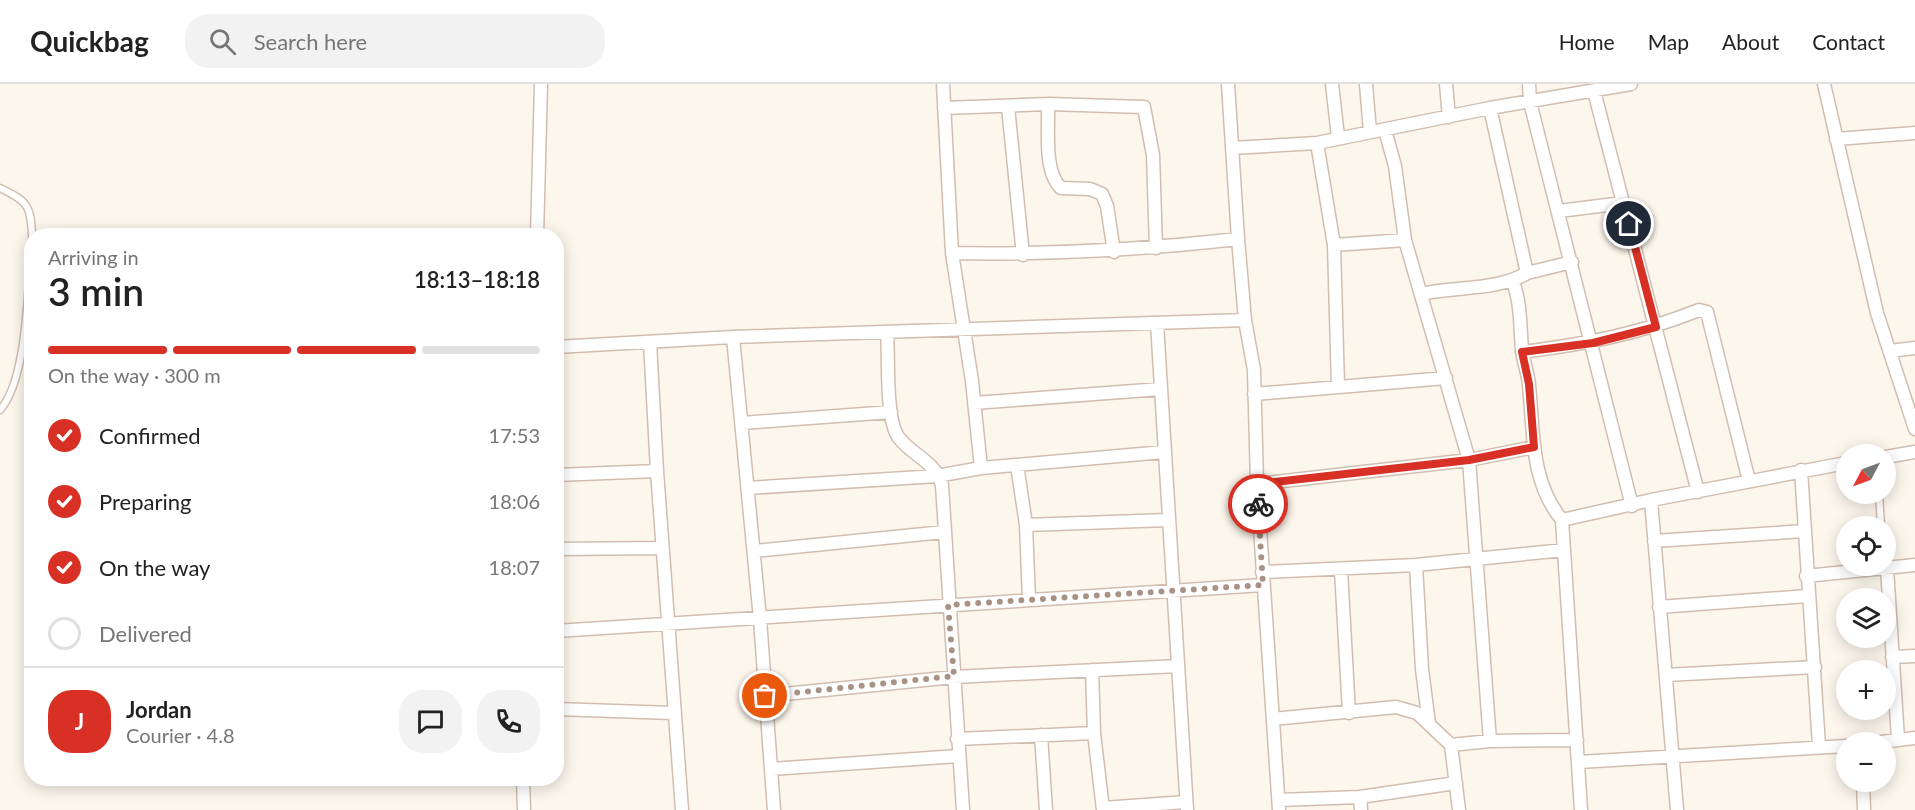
<!DOCTYPE html>
<html lang="en">
<head>
<meta charset="utf-8">
<style>
	:root { --surface:#fff; --page:#f2f2f2; --text:#222; --muted:#767676; --line:#e0e0e0; --accent:#d93025 }
	body { margin:0; font-family:Lato,sans-serif; background:var(--page); color:var(--text); height:100vh; display:flex; flex-direction:column; font-size:22px; white-space:nowrap }
	* { box-sizing:border-box; margin:0 }
	p { font-size:20px; color:var(--muted) }
	.icon { flex:none; width:33px; height:33px; fill:none; stroke:currentColor; stroke-width:2; stroke-linecap:round; stroke-linejoin:round }
	.map { position:relative; flex:1; overflow:hidden }
	.side { position:absolute; left:24px; top:144px; width:540px; height:558px; display:flex; flex-direction:column; background:var(--surface); border-radius:24px; box-shadow:0 3px 15px #0003 }
	.side>* { flex:none }
	.needle { width:39px; rotate:229deg }
	.fabs { position:absolute; left:1836px; top:360px; display:grid; gap:12px }
	.fabs a { display:grid; place-items:center; width:60px; height:60px; border-radius:50%; background:var(--surface); box-shadow:0 3px 15px #0003; font-size:30px }
	.pin { position:absolute; display:grid; place-items:center; width:51px; height:51px; color:#fff; margin:-26px; border:3px solid #fff; border-radius:50%; box-shadow:0 2px 6px #0007 }
	.courier { position:absolute; display:grid; place-items:center; width:60px; height:60px; margin:-30px; border:4px solid #d93025; border-radius:50%; background:#fff; color:#222; box-shadow:0 2px 8px #0007 }
	.summary em { font-style:normal; font-weight:600 }
	.summary div { display:flex; flex-direction:column-reverse }
	.summary { display:flex; align-items:center; justify-content:space-between; height:102px; padding:0 24px }
	h1 { font-size:39px; font-weight:600; line-height:45px }
	.bar { display:grid; grid-template-columns:repeat(4,1fr); gap:9px 6px; align-content:center; height:72px; padding:0 24px }
	.bar i { height:8px; border-radius:4px; background:var(--line) }
	.bar .selected { background:var(--accent) }
	.bar p { grid-column:span 4 }
	.line { display:flex; align-items:center; gap:15px; padding:0 24px; border-top:2px solid var(--line) }
	.line div { flex:1 }
	.round { display:grid; place-items:center; flex:none; width:63px; height:63px; border-radius:24px; background:var(--page) }
	ol { padding:0 24px; list-style:none }
	li { display:flex; align-items:center; gap:18px; height:66px }
	li p { margin-inline-start:auto }
	li .icon { padding:6px; border-radius:50%; background:var(--accent); color:#fff; stroke-width:4 }
	li:last-child { color:var(--muted) }
	li i { width:33px; height:33px; border:3px solid var(--line); border-radius:50% }
	header { display:flex; align-items:center; gap:36px; box-sizing:border-box; height:84px; padding:0 30px; background:var(--surface); border-bottom:2px solid var(--line) }
	header strong { font-size:28px }
	nav { display:flex; gap:33px; margin-inline-start:auto; font-size:21px }
	.search { width:420px; height:54px; background:var(--page); display:flex; align-items:center; gap:15px; box-sizing:border-box; padding:0 21px; border-radius:24px; color:var(--muted); font-size:22px }
	.map>svg:first-child { display:block }
</style>
</head>
<body>
<header>
<strong>Quickbag</strong>
<div class="search"><svg class="icon" aria-label="search" viewBox="0 0 24 24"><circle cx="10" cy="10" r="6"/><path d="M15 15l6 6"/></svg>Search here</div>
<nav><a>Home</a><a>Map</a><a>About</a><a>Contact</a></nav>
</header>
<div class="map">
<svg width="1915" height="726" viewBox="0 0 1915 726">
	<rect width="100%" height="100%" fill="#fdf6ec"/>
	<g fill="none" stroke-linecap="round" stroke-linejoin="round">
		<g stroke="#d1beb0" stroke-width="9">
			<path id="service" d="M 0,104 C 27,117 31,121 32,152
				M 0,326 C 28,295 28,197 32,155
				M 1879,410 L 1881,442"/>
		</g>
		<g stroke="#d1beb0" stroke-width="15">
			<path id="minor" d="M 943,0 L 952,169 L 972,297 L 981,384
				M 1228,0 L 1238,155 L 1245,236 L 1254,286 L 1257,400 L 1279,726
				M 1332,0 L 1338,53
				M 1366,0 L 1370,48
				M 1446,0 L 1449,33
				M 1529,0 L 1530,18 L 1632,422
				M 1824,0 L 1877,229 L 1915,345
				M 1594,7 L 1698,408
				M 1048,20 C 1049,44 1043,87 1061,104 L 1090,105 L 1102,110 L 1107,122 L 1114,168
				M 1008,23 L 1023,171
				M 944,24 L 1048,20 L 1144,23 L 1153,71 L 1156,164
				M 1385,46 L 1395,82 L 1405,156 L 1469,376 L 1490,657
				M 1836,55 L 1915,49
				M 1317,59 L 1334,161 L 1338,302
				M 1232,64 L 1317,59 L 1490,24 L 1631,0
				M 1559,127 L 1623,119
				M 537,152 L 541,0
				M 1334,161 L 1405,156
				M 952,169 C 1051,171 1140,166 1238,155
				M 1527,189 L 1572,178
				M 1513,198 C 1521,219 1520,243 1522,265 C 1523,277 1528,289 1529,301 C 1534,349 1530,397 1562,436 L 1581,726
				M 1421,210 C 1455,202 1497,207 1527,189 L 1490,24
				M 1157,239 L 1187,726
				M 887,249 C 889,274 885,336 899,354 C 913,372 935,377 942,401 L 963,726
				M 733,253 L 760,535 L 774,726
				M 650,258 L 657,387 L 682,726
				M 556,263 L 733,253 L 1245,236
				M 1890,267 L 1915,264
				M 1522,268 C 1586,260 1639,250 1699,226 L 1707,228 L 1749,397
				M 1254,310 L 1446,294
				M 974,319 L 1161,305
				M 742,339 L 891,328
				M 1886,373 L 1915,368
				M 1017,381 L 1026,441 L 1029,516
				M 1801,386 L 1819,662
				M 556,391 L 657,387
				M 1257,400 L 1469,376 L 1534,363
				M 748,404 L 937,392 L 981,384 L 1164,368
				M 1651,416 L 1677,726
				M 1562,436 L 1651,416 L 1846,379
				M 1026,441 L 1168,436
				M 1654,457 L 1805,447
				M 556,465 L 662,464
				M 754,467 L 944,448
				M 1416,481 L 1422,585 L 1429,640
				M 1887,484 L 1898,655
				M 1341,486 L 1349,629
				M 1262,488 L 1416,481 L 1564,466
				M 1806,492 L 1915,481
				M 1659,523 L 1807,512
				M 556,547 L 1263,501
				M 1892,573 L 1915,572
				M 1092,586 L 1094,649 L 1103,726
				M 1666,591 L 1815,583
				M 765,612 L 954,593 L 1178,582
				M 556,625 L 673,629
				M 1273,635 L 1396,623 L 1417,629 L 1451,661 L 1459,726
				M 1041,651 L 1046,726
				M 957,655 L 1094,649
				M 1881,658 L 1915,654
				M 1451,661 L 1490,657 L 1577,656
				M 1579,678 L 1846,662
				M 771,685 L 958,672
				M 523,694 L 524,726
				M 1863,698 L 1864,726
				M 1360,713 L 1456,699
				M 1279,716 L 1360,713 L 1361,726
				M 1103,724 L 1186,718"/>
		</g>
		<use href="#service" stroke="#fff" stroke-width="6"/>
		<use href="#minor" stroke="#fff" stroke-width="12"/>
	</g>
	<g fill="none" stroke-linecap="round" stroke-linejoin="round">
		<path stroke="#a89285" stroke-width="6" stroke-dasharray="0 10.8" d="M 765,612 L 954,592 L 948,521 L 1263,501 L 1258,420"/>
		<path stroke="#d93025" stroke-width="8" d="M 1258,420 L 1257,400 L 1469,376 L 1534,363 L 1529,300 L 1522,268 L 1593,259 L 1656,243 L 1629,140"/>
	</g>
</svg>
<div class="fabs">
<a><svg class="needle" viewBox="-14 -14 28 28"><path d="M0-13l5 13h-10z" fill="#e53935"/><path d="M0 13l5-13h-10z" fill="#767676"/></svg></a>
<a><svg class="icon" aria-label="locate" viewBox="0 0 24 24"><circle cx="12" cy="12" r="6"/><path d="M12 2v4M12 18v4M2 12h4M18 12h4"/></svg></a>
<a><svg class="icon" aria-label="layers" viewBox="0 0 24 24"><path d="M12 4l9 5-9 5-9-5zM3 14l9 5 9-5"/></svg></a>
<a>+</a>
<a>−</a>
</div>
<div class="pin" style="left:765px;top:612px;background:#ea580c"><svg class="icon" aria-label="bag" viewBox="0 0 24 24"><path d="M5 8h14l-1 12H6zM9 8a3 3 0 0 1 6 0"/></svg></div>
<div class="pin" style="left:1629px;top:140px;background:#1f2937"><svg class="icon" aria-label="home" viewBox="0 0 24 24"><path d="M3 11l9-7 9 7M6 9v11h12V9"/></svg></div>
<div class="courier" style="left:1258px;top:420px"><svg class="icon" aria-label="bike" viewBox="0 0 24 24"><circle cx="6" cy="16" r="4"/><circle cx="18" cy="16" r="4"/><path d="M6 16l4-8h5l3 8M10 8l3 8H6M13 5h3"/></svg></div>
<section class="side">
<div class="summary"><div><h1>3 min</h1><p>Arriving in</p></div><em>18:13–18:18</em></div>
<div class="bar"><i class="selected"></i><i class="selected"></i><i class="selected"></i><i></i><p>On the way · 300 m</p></div>
<ol>
<li><svg class="icon" aria-label="check" viewBox="0 0 24 24"><path d="M5 12l5 5 9-10"/></svg>Confirmed<p>17:53</p></li>
<li><svg class="icon" aria-label="check" viewBox="0 0 24 24"><path d="M5 12l5 5 9-10"/></svg>Preparing<p>18:06</p></li>
<li><svg class="icon" aria-label="check" viewBox="0 0 24 24"><path d="M5 12l5 5 9-10"/></svg>On the way<p>18:07</p></li>
<li><i></i>Delivered</li>
</ol>
<div class="line" style="height:108px"><b class="round" style="background:var(--accent);color:#fff">J</b><div><b>Jordan</b><p>Courier · 4.8</p></div><a class="round"><svg class="icon" aria-label="chat" viewBox="0 0 24 24"><path d="M4 5h16v11H9l-5 4z"/></svg></a><a class="round"><svg class="icon" aria-label="phone" viewBox="0 0 24 24"><path d="M5 4h4l2 5-3 2q2 4 5 5l2-3 5 2v4C11 20 4 13 5 4z"/></svg></a></div>
</section>
</div>
</body>
</html>
